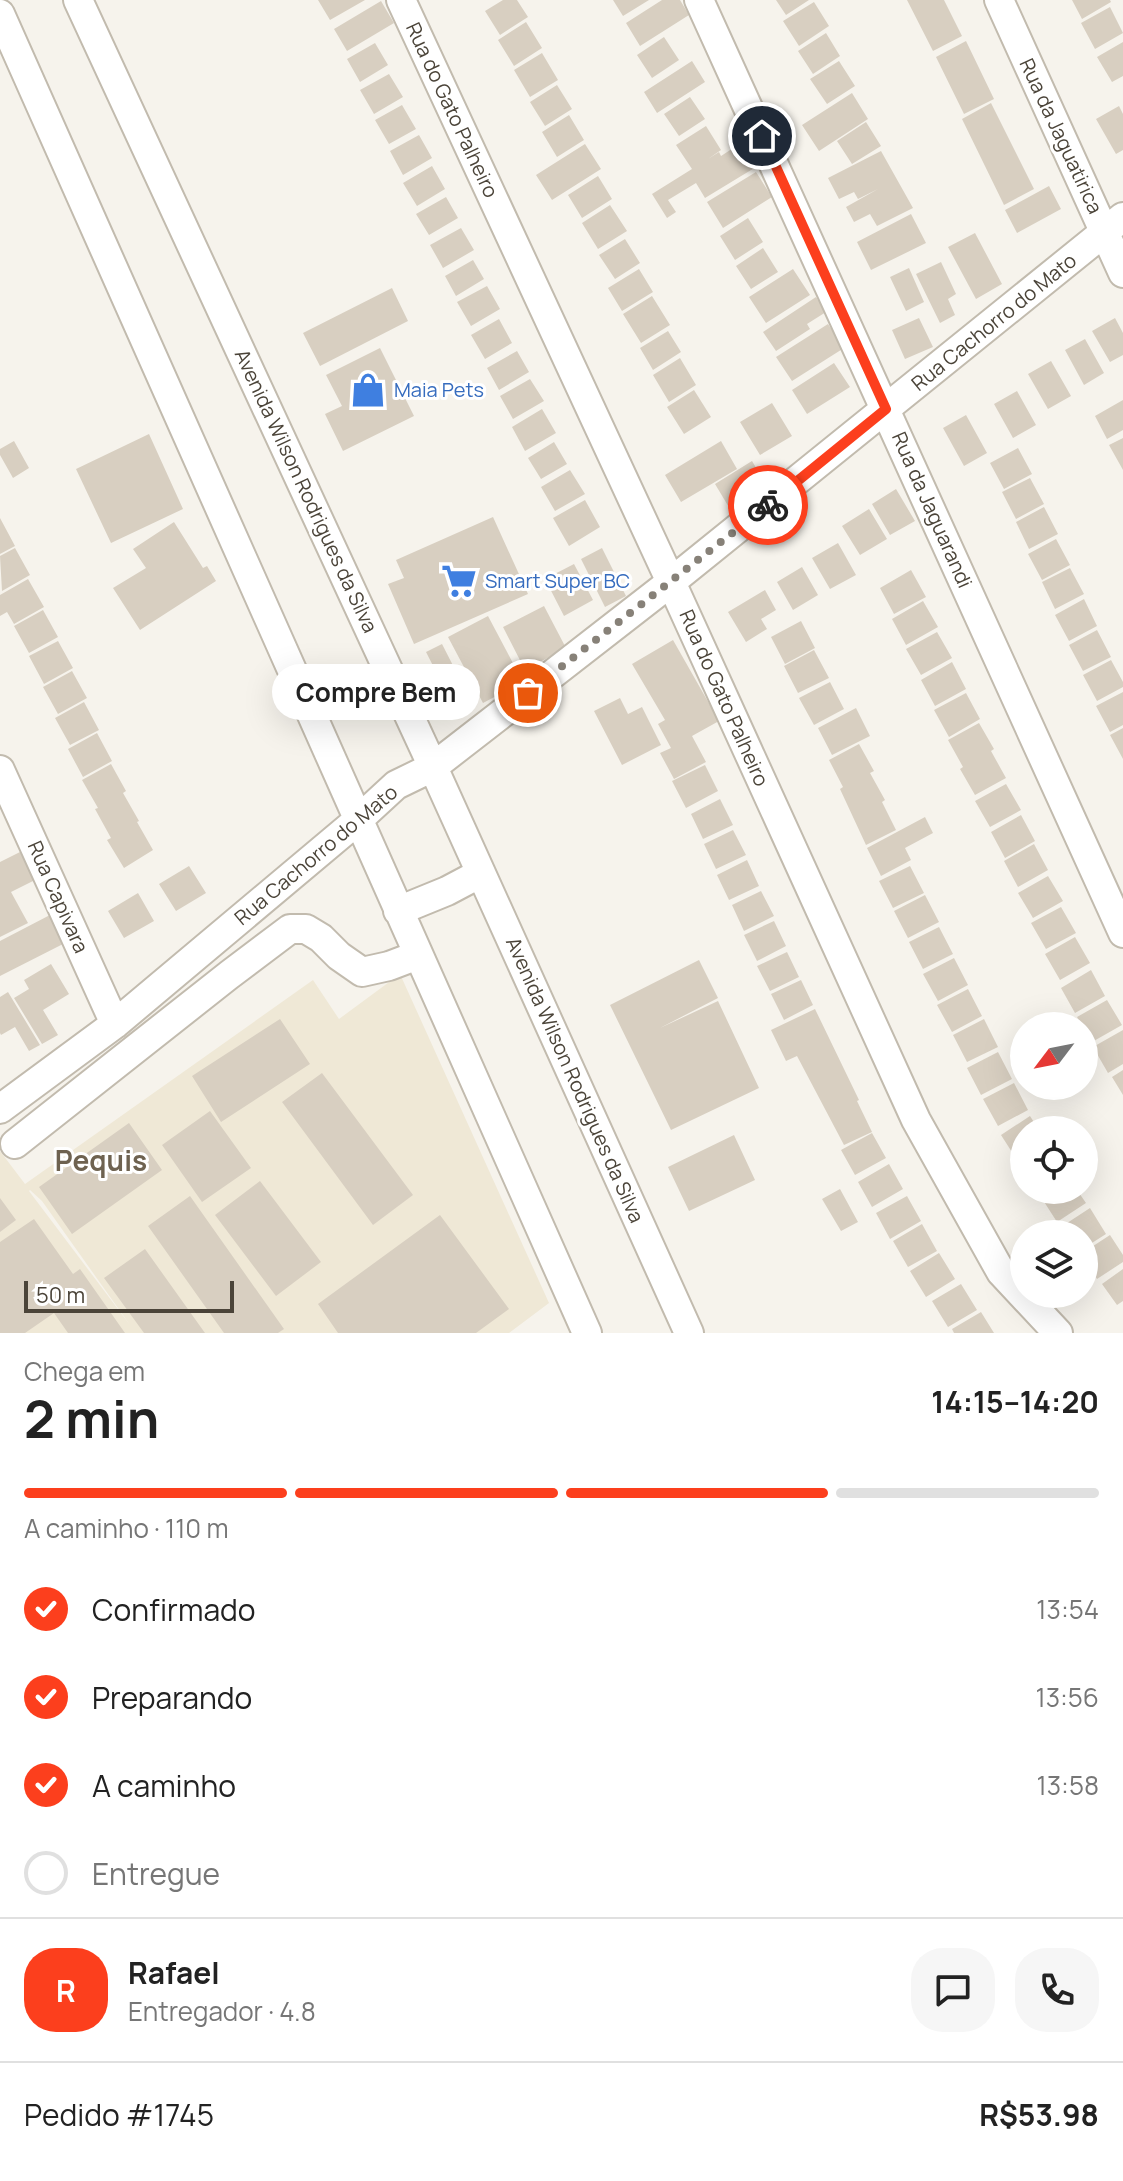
<!DOCTYPE html>
<html lang="pt">
<head>
<meta charset="utf-8">
<style>
	:root { --surface:#fff; --page:#f6f6f6; --text:#222; --muted:#767676; --line:#e0e0e0; --accent:#fc3f1d }
	body { margin:0; font-family:Manrope,sans-serif; background:var(--page); color:var(--text); height:100vh; display:flex; flex-direction:column; font-size:30px; white-space:nowrap }
	* { box-sizing:border-box; margin:0 }
	p { font-size:26px; color:var(--muted) }
	.icon { flex:none; width:44px; height:44px; fill:none; stroke:currentColor; stroke-width:2; stroke-linecap:round; stroke-linejoin:round }
	.map { position:relative; height:1333px; overflow:hidden }
	.details { display:flex; flex-direction:column; background:var(--surface); flex:1 }
	.details>* { flex:none }
	.needle { width:52px; rotate:238deg }
	.buttons { position:absolute; left:1010px; top:1012px; display:grid; gap:16px }
	.buttons a { display:grid; place-items:center; width:88px; height:88px; border-radius:50%; background:var(--surface); box-shadow:0 8px 32px #0002; font-size:40px }
	.scale { position:absolute; left:24px; bottom:20px; width:210px; box-sizing:border-box; padding-left:8px; border:4px solid #4b4439; border-top:0; font-size:22px; line-height:28px; white-space:nowrap; color:#4b4439; -webkit-text-stroke:6px #fff; paint-order:stroke }
	.pin { position:absolute; display:grid; place-items:center; width:68px; height:68px; color:#fff; margin:-34px; border:4px solid #fff; border-radius:50%; box-shadow:0 2px 8px #0007 }
	.courier { position:absolute; display:grid; place-items:center; width:80px; height:80px; margin:-40px; border:6px solid #fc3f1d; border-radius:50%; background:#fff; color:#222; box-shadow:0 2px 10px #0007 }
	.bubble { position:absolute; height:56px; border-radius:28px; background:var(--surface); box-shadow:0 8px 32px #0002; font-size:26px; font-weight:700; line-height:56px; text-align:center }
	.overview em { font-style:normal; font-weight:700 }
	.overview div { display:flex; flex-direction:column-reverse }
	.overview { display:flex; align-items:center; justify-content:space-between; height:136px; padding:0 24px }
	h1 { font-size:52px; font-weight:700; line-height:60px }
	.bar { display:grid; grid-template-columns:repeat(4,1fr); gap:12px 8px; align-content:center; height:96px; padding:0 24px }
	.bar i { height:10px; border-radius:6px; background:var(--line) }
	.bar .selected { background:var(--accent) }
	.bar p { grid-column:span 4 }
	.line { display:flex; align-items:center; gap:20px; padding:0 24px; border-top:2px solid var(--line) }
	.line div { flex:1 }
	.round { display:grid; place-items:center; flex:none; width:84px; height:84px; border-radius:32px; background:var(--page) }
	ol { padding:0 24px; list-style:none }
	li { display:flex; align-items:center; gap:24px; height:88px }
	li p { margin-inline-start:auto }
	li .icon { padding:8px; border-radius:50%; background:var(--accent); color:#fff; stroke-width:4 }
	li:last-child { color:var(--muted) }
	li i { width:44px; height:44px; border:4px solid var(--line); border-radius:50% }
	.map>svg:first-child { display:block }
</style>
</head>
<body>
<div class="map">
<svg width="1123" height="1333" viewBox="0 0 1123 1333">
	<rect width="100%" height="100%" fill="#f6f3ec"/>
	<path fill="#efe8d6" fill-rule="evenodd" d="M 400,974 L 549,1303 L 509,1333 L 0,1333 L 0,1151 L 25,1184 L 313,980 L 339,1019 ZM 30,1190 L 42,1201 L 130,1325 L 29,1191 Z"/>
	<path fill="#d8cfc1" d="M 318,0 L 365,0 L 330,20 Z
		M 503,0 L 517,0 L 528,17 L 500,35 L 485,11 Z
		M 613,0 L 649,0 L 623,16 Z
		M 662,0 L 680,0 L 689,15 L 640,46 L 626,23 Z
		M 776,0 L 809,0 L 786,15 Z
		M 907,0 L 944,0 L 962,36 L 933,51 Z
		M 1072,0 L 1110,0 L 1111,2 L 1082,19 Z
		M 381,1 L 394,23 L 347,51 L 334,29 Z
		M 814,2 L 829,26 L 799,46 L 783,21 Z
		M 1110,7 L 1123,33 L 1095,49 L 1081,23 Z
		M 526,22 L 542,48 L 514,66 L 498,40 Z
		M 826,33 L 840,56 L 813,74 L 798,51 Z
		M 664,37 L 679,60 L 652,78 L 637,55 Z
		M 966,41 L 994,99 L 964,114 L 936,57 Z
		M 1123,42 L 1123,76 L 1112,82 L 1097,57 Z
		M 375,43 L 388,65 L 360,82 L 347,59 Z
		M 542,53 L 558,80 L 530,97 L 514,70 Z
		M 692,61 L 705,82 L 657,113 L 644,92 Z
		M 839,61 L 855,86 L 827,104 L 810,79 Z
		M 389,74 L 403,97 L 374,114 L 360,90 Z
		M 557,85 L 572,109 L 545,126 L 530,102 Z
		M 852,93 L 868,119 L 819,151 L 802,125 Z
		M 690,97 L 705,119 L 679,136 L 664,114 Z
		M 991,103 L 1034,189 L 1004,205 L 962,119 Z
		M 402,105 L 416,129 L 389,144 L 375,120 Z
		M 1119,106 L 1123,114 L 1123,150 L 1116,154 L 1096,119 Z
		M 569,115 L 584,140 L 557,157 L 542,132 Z
		M 866,122 L 881,146 L 852,164 L 837,141 Z
		M 706,126 L 721,150 L 708,159 L 719,152 L 721,156 L 741,143 L 756,167 L 705,198 L 696,183 L 668,200 L 676,212 L 667,218 L 652,194 L 692,169 L 676,145 Z
		M 419,135 L 432,158 L 403,175 L 390,151 Z
		M 585,144 L 601,169 L 552,200 L 536,175 Z
		M 881,151 L 913,208 L 877,226 L 870,214 L 854,222 L 846,207 L 878,189 L 858,199 L 854,192 L 839,199 L 828,178 Z
		M 432,166 L 445,189 L 417,206 L 403,183 Z
		M 756,172 L 772,197 L 723,228 L 707,202 Z
		M 598,176 L 612,199 L 582,218 L 568,195 Z
		M 1049,186 L 1061,209 L 1017,233 L 1005,210 Z
		M 446,197 L 458,218 L 429,235 L 416,214 Z
		M 610,205 L 627,231 L 598,249 L 582,223 Z
		M 911,214 L 926,243 L 871,270 L 857,242 Z
		M 748,218 L 763,242 L 735,260 L 720,236 Z
		M 461,228 L 474,250 L 443,268 L 430,245 Z
		M 975,233 L 1002,284 L 976,299 L 948,247 Z
		M 625,239 L 640,263 L 615,279 L 599,255 Z
		M 763,248 L 778,272 L 751,289 L 736,266 Z
		M 473,260 L 484,279 L 456,296 L 445,276 Z
		M 941,262 L 956,294 L 948,299 L 955,315 L 940,323 L 916,274 Z
		M 909,268 L 924,302 L 906,311 L 890,277 Z
		M 639,269 L 653,292 L 622,311 L 608,288 Z
		M 793,269 L 810,295 L 766,323 L 749,297 Z
		M 487,286 L 500,309 L 471,326 L 457,302 Z
		M 392,288 L 408,321 L 320,366 L 303,333 Z
		M 652,296 L 670,325 L 641,343 L 623,314 Z
		M 816,297 L 826,312 L 807,324 L 810,329 L 776,351 L 763,332 Z
		M 919,318 L 933,347 L 905,359 L 892,330 Z
		M 1115,318 L 1123,333 L 1123,355 L 1110,362 L 1092,331 Z
		M 499,319 L 512,343 L 485,359 L 471,335 Z
		M 828,324 L 844,348 L 792,381 L 776,357 Z
		M 668,331 L 681,352 L 653,370 L 640,348 Z
		M 1085,339 L 1104,373 L 1084,385 L 1065,350 Z
		M 380,348 L 414,416 L 343,451 L 325,414 L 342,406 L 326,375 Z
		M 517,351 L 529,372 L 499,390 L 487,368 Z
		M 680,358 L 696,385 L 669,402 L 653,375 Z
		M 1051,361 L 1071,396 L 1048,409 L 1028,374 Z
		M 834,363 L 850,387 L 807,414 L 792,390 Z
		M 530,379 L 544,401 L 513,419 L 500,396 Z
		M 694,390 L 711,417 L 684,434 L 667,407 Z
		M 1017,391 L 1036,425 L 1013,438 L 994,404 Z
		M 1123,400 L 1123,430 L 1107,439 L 1095,416 Z
		M 772,403 L 792,436 L 760,455 L 740,422 Z
		M 542,409 L 556,433 L 525,451 L 512,427 Z
		M 966,415 L 987,453 L 964,466 L 943,428 Z
		M 149,434 L 183,509 L 111,543 L 76,469 Z
		M 1123,438 L 1123,470 L 1109,445 Z
		M 14,441 L 29,468 L 13,478 L 0,455 L 0,449 Z
		M 721,441 L 737,469 L 681,502 L 665,475 Z
		M 554,442 L 567,464 L 541,479 L 528,458 Z
		M 1018,448 L 1032,474 L 1004,489 L 990,463 Z
		M 752,461 L 767,486 L 730,509 L 715,484 Z
		M 570,470 L 585,494 L 555,511 L 541,487 Z
		M 1030,478 L 1044,504 L 1016,519 L 1002,492 Z
		M 896,489 L 915,521 L 890,535 L 872,504 Z
		M 585,500 L 600,527 L 569,546 L 553,518 Z
		M 1044,507 L 1058,534 L 1029,549 L 1016,522 Z
		M 869,509 L 887,539 L 860,555 L 842,526 Z
		M 493,517 L 528,594 L 414,644 L 388,584 L 404,578 L 396,560 Z
		M 0,518 L 15,546 L 0,554 Z
		M 174,522 L 203,568 L 207,566 L 216,581 L 140,630 L 113,588 L 146,568 L 133,549 Z
		M 1056,539 L 1070,565 L 1042,580 L 1028,554 Z
		M 838,543 L 856,575 L 830,589 L 812,558 Z
		M 15,548 L 30,575 L 2,591 L 0,556 Z
		M 602,548 L 626,596 L 605,607 L 581,559 Z
		M 574,564 L 593,600 L 564,616 L 545,579 Z
		M 802,567 L 818,595 L 793,610 L 777,582 Z
		M 1070,568 L 1084,594 L 1055,609 L 1042,582 Z
		M 911,570 L 926,597 L 894,614 L 880,588 Z
		M 28,579 L 44,607 L 14,624 L 7,612 L 0,616 L 0,595 Z
		M 765,590 L 776,610 L 761,619 L 767,629 L 746,642 L 728,612 Z
		M 1084,599 L 1097,626 L 1069,641 L 1055,615 Z
		M 923,601 L 938,627 L 906,645 L 892,619 Z
		M 544,606 L 566,648 L 525,670 L 503,627 Z
		M 43,610 L 58,637 L 29,653 L 14,626 Z
		M 488,616 L 523,682 L 483,703 L 448,637 Z
		M 801,621 L 815,648 L 785,664 L 771,637 Z
		M 1097,630 L 1111,657 L 1083,671 L 1069,645 Z
		M 937,632 L 952,658 L 921,675 L 906,649 Z
		M 673,640 L 719,721 L 692,736 L 706,762 L 674,779 L 660,753 L 671,748 L 658,724 L 665,720 L 632,664 Z
		M 58,641 L 73,668 L 44,684 L 29,656 Z
		M 442,644 L 466,691 L 450,699 L 426,652 Z
		M 814,650 L 829,678 L 798,693 L 784,666 Z
		M 1111,660 L 1123,682 L 1123,687 L 1097,701 L 1083,675 Z
		M 952,662 L 966,689 L 935,706 L 921,680 Z
		M 72,671 L 87,698 L 58,714 L 43,687 Z
		M 830,682 L 844,709 L 814,725 L 799,698 Z
		M 1123,692 L 1123,725 L 1110,732 L 1096,706 Z
		M 966,693 L 980,719 L 949,737 L 934,710 Z
		M 620,698 L 628,714 L 642,707 L 661,745 L 622,765 L 594,711 Z
		M 84,702 L 99,730 L 70,745 L 55,718 Z
		M 856,708 L 870,736 L 832,755 L 818,728 Z
		M 979,723 L 994,749 L 991,751 L 1006,778 L 975,795 L 960,769 L 963,767 L 948,740 Z
		M 1123,728 L 1123,759 L 1110,735 Z
		M 97,733 L 112,761 L 83,777 L 68,749 Z
		M 859,744 L 874,771 L 870,773 L 885,800 L 882,802 L 896,830 L 866,845 L 840,789 L 843,787 L 829,760 Z
		M 111,764 L 126,791 L 123,793 L 139,821 L 137,822 L 153,850 L 124,868 L 107,840 L 111,838 L 95,809 L 98,808 L 82,780 Z
		M 705,765 L 718,791 L 686,808 L 672,781 Z
		M 1006,784 L 1021,810 L 990,827 L 975,801 Z
		M 720,799 L 733,825 L 703,839 L 691,814 Z
		M 1021,815 L 1035,841 L 1005,858 L 991,832 Z
		M 925,817 L 933,833 L 905,848 L 911,860 L 881,876 L 867,848 Z
		M 733,830 L 746,855 L 716,869 L 704,844 Z
		M 1034,844 L 1048,870 L 1018,887 L 1004,861 Z
		M 20,852 L 35,880 L 11,892 L 28,923 L 0,937 L 0,862 Z
		M 747,860 L 759,886 L 729,900 L 717,875 Z
		M 189,866 L 206,893 L 176,911 L 159,884 Z
		M 910,866 L 924,893 L 893,908 L 879,881 Z
		M 1048,876 L 1063,901 L 1033,918 L 1018,893 Z
		M 761,891 L 774,916 L 744,931 L 732,905 Z
		M 138,893 L 154,921 L 124,938 L 108,911 Z
		M 925,895 L 939,922 L 908,938 L 894,911 Z
		M 1061,907 L 1076,933 L 1046,949 L 1031,923 Z
		M 50,915 L 65,943 L 0,976 L 0,941 Z
		M 774,921 L 786,946 L 757,961 L 744,935 Z
		M 939,927 L 953,954 L 923,969 L 909,942 Z
		M 1075,937 L 1090,963 L 1060,980 L 1045,954 Z
		M 787,952 L 799,977 L 770,991 L 757,966 Z
		M 954,958 L 968,985 L 938,1001 L 923,974 Z
		M 699,960 L 718,998 L 660,1028 L 718,1001 L 759,1088 L 671,1130 L 610,1005 Z
		M 51,964 L 69,994 L 43,1010 L 58,1035 L 42,1044 L 14,998 L 29,989 L 24,980 Z
		M 1091,970 L 1105,996 L 1075,1013 L 1061,988 Z
		M 801,980 L 813,1005 L 784,1020 L 771,994 Z
		M 968,989 L 982,1016 L 952,1032 L 937,1005 Z
		M 8,992 L 40,1045 L 29,1051 L 15,1027 L 1,1035 L 0,1033 L 0,997 Z
		M 1107,1000 L 1122,1025 L 1092,1042 L 1077,1017 Z
		M 815,1009 L 859,1100 L 857,1101 L 872,1132 L 844,1145 L 797,1056 L 786,1061 L 771,1030 Z
		M 280,1019 L 310,1064 L 221,1122 L 192,1076 Z
		M 984,1019 L 998,1047 L 967,1062 L 953,1035 Z
		M 1123,1030 L 1123,1064 L 1108,1073 L 1093,1047 Z
		M 998,1052 L 1012,1079 L 981,1095 L 967,1068 Z
		M 1123,1070 L 1123,1095 L 1112,1077 Z
		M 322,1073 L 413,1195 L 373,1225 L 282,1102 Z
		M 1014,1083 L 1028,1110 L 998,1126 L 983,1099 Z
		M 210,1111 L 251,1168 L 202,1202 L 162,1145 Z
		M 1030,1116 L 1039,1130 L 1024,1130 L 1024,1156 L 1017,1160 L 1001,1135 Z
		M 129,1123 L 162,1170 L 72,1234 L 39,1187 Z
		M 872,1133 L 886,1158 L 855,1175 L 841,1150 Z
		M 734,1135 L 755,1180 L 689,1211 L 668,1167 Z
		M 889,1164 L 903,1189 L 872,1207 L 858,1182 Z
		M 260,1181 L 321,1262 L 276,1296 L 215,1215 Z
		M 840,1189 L 858,1222 L 841,1231 L 822,1199 Z
		M 1051,1190 L 1077,1190 L 1086,1203 L 1057,1222 L 1041,1197 Z
		M 190,1196 L 284,1329 L 278,1333 L 224,1333 L 148,1226 Z
		M 907,1196 L 921,1221 L 890,1239 L 876,1213 Z
		M 0,1198 L 16,1220 L 0,1232 Z
		M 1090,1208 L 1106,1234 L 1084,1248 L 1084,1234 L 1066,1234 L 1061,1227 Z
		M 440,1215 L 509,1309 L 476,1333 L 338,1333 L 318,1304 Z
		M 34,1219 L 73,1274 L 80,1269 L 125,1333 L 68,1333 L 54,1313 L 25,1333 L 0,1333 L 0,1242 Z
		M 922,1224 L 937,1251 L 908,1267 L 893,1241 Z
		M 1110,1235 L 1123,1255 L 1123,1262 L 1097,1279 L 1084,1258 L 1084,1252 Z
		M 145,1249 L 205,1333 L 144,1333 L 104,1278 Z
		M 939,1253 L 955,1279 L 926,1297 L 910,1271 Z
		M 1123,1269 L 1123,1301 L 1117,1305 L 1102,1284 Z
		M 961,1284 L 977,1310 L 948,1327 L 932,1301 Z
		M 981,1312 L 994,1333 L 954,1333 L 952,1329 Z"/>
	<g fill="none" stroke-linecap="round" stroke-linejoin="round">
		<g stroke="#c2bbae" stroke-width="32">
			<path id="minor" d="M 78,0 L 433,767 L 689,1333
				M 401,0 L 671,582 L 916,1120 L 1001,1272 L 1058,1333
				M 699,0 L 1123,933
				M 999,0 L 1123,273
				M 0,14 L 587,1333
				M 0,770 L 115,1024
				M 398,911 L 447,891 L 481,873
				M 0,1109 L 115,1024 L 358,820 L 396,785 L 433,767 L 671,582 L 1123,217
				M 15,1144 L 229,975 L 290,929 L 306,929 L 321,938 L 339,956 L 362,972 L 389,966 L 418,955"/>
		</g>
		<use href="#minor" stroke="#fff" stroke-width="28"/>
	</g>
	<g fill="none" stroke-linecap="round" stroke-linejoin="round">
		<path stroke="#878178" stroke-width="8" stroke-dasharray="0 14.4" d="M 528,693 L 768,505"/>
		<path stroke="#fc3f1d" stroke-width="10" d="M 762,136 L 886,409 L 768,505"/>
	</g>
	<defs>
		<g id="shop-bare" transform="scale(2.76)"><path d="M-5-2.5h2.3a2.7 3.5 0 0 1 5.4 0H5L5.5 6h-11ZM-1.5-2.5h3a1.5 2.3 0 0 0-3 0Z" fill="#3f7fe0" stroke="#fff" stroke-width="2.5" paint-order="stroke"/></g>
		<g id="supermarket-bare" transform="scale(2.76)"><path d="M-6-5.5h2.5l.6 2H6L4.5 2H-2.5L-4.4-4H-6ZM-1.5 3.2a1.3 1.3 0 1 0 .1 0ZM3 3.2a1.3 1.3 0 1 0 .1 0Z" fill="#3f7fe0" stroke="#fff" stroke-width="2.5" paint-order="stroke"/></g>
	</defs>
	<g fill-rule="evenodd">
		<use href="#shop-bare" x="368" y="390"/>
		<use href="#supermarket-bare" x="459" y="581"/>
	</g>
	<g text-anchor="middle" stroke-width="6" stroke-linejoin="round" paint-order="stroke">
		<g font-size="20" fill="#4b4439" stroke="#fff">
			<text transform="translate(452 110) rotate(65)" y="7">Rua do Gato Palheiro</text>
			<text transform="translate(1061 136) rotate(65)" y="7">Rua da Jaguatirica</text>
			<text transform="translate(994 322) rotate(-39)" y="7">Rua Cachorro do Mato</text>
			<text transform="translate(306 491) rotate(65)" y="7">Avenida Wilson Rodrigues da Silva</text>
			<text transform="translate(932 510) rotate(66)" y="7">Rua da Jaguarandi</text>
			<text transform="translate(724 698) rotate(66)" y="7">Rua do Gato Palheiro</text>
			<text transform="translate(316 855) rotate(-40)" y="7">Rua Cachorro do Mato</text>
			<text transform="translate(58 897) rotate(66)" y="7">Rua Capivara</text>
			<text transform="translate(575 1080) rotate(66)" y="7">Avenida Wilson Rodrigues da Silva</text>
		</g>
		<g font-size="20" fill="#366cbe" stroke="#fff" text-anchor="start">
			<text x="394" y="397">Maia Pets</text>
			<text x="485" y="588">Smart Super BC</text>
		</g>
		<g font-size="28" font-weight="bold" fill="#6e6250" stroke="#fff">
			<text x="101" y="1171">Pequis</text>
		</g>
	</g>
</svg>
<div class="buttons">
<a><svg class="needle" viewBox="-14 -14 28 28"><path d="M0-13l5 13h-10z" fill="#e53935"/><path d="M0 13l5-13h-10z" fill="#767676"/></svg></a>
<a><svg class="icon" aria-label="locate" viewBox="0 0 24 24"><circle cx="12" cy="12" r="6"/><path d="M12 2v4M12 18v4M2 12h4M18 12h4"/></svg></a>
<a><svg class="icon" aria-label="layers" viewBox="0 0 24 24"><path d="M12 4l9 5-9 5-9-5zM3 14l9 5 9-5"/></svg></a>
</div>
<div class="scale">50 m</div>
<div class="pin" style="left:528px;top:693px;background:#ea580c"><svg class="icon" aria-label="bag" viewBox="0 0 24 24"><path d="M5 8h14l-1 12H6zM9 8a3 3 0 0 1 6 0"/></svg></div>
<div class="pin" style="left:762px;top:136px;background:#1f2937"><svg class="icon" aria-label="home" viewBox="0 0 24 24"><path d="M3 11l9-7 9 7M6 9v11h12V9"/></svg></div>
<div class="courier" style="left:768px;top:505px"><svg class="icon" aria-label="bike" viewBox="0 0 24 24"><circle cx="6" cy="16" r="4"/><circle cx="18" cy="16" r="4"/><path d="M6 16l4-8h5l3 8M10 8l3 8H6M13 5h3"/></svg></div>
<div class="bubble" style="left:272px;top:664px;width:208px">Compre Bem</div>
</div>
<section class="details">
<div class="overview"><div><h1>2 min</h1><p>Chega em</p></div><em>14:15–14:20</em></div>
<div class="bar"><i class="selected"></i><i class="selected"></i><i class="selected"></i><i></i><p>A caminho · 110 m</p></div>
<ol>
<li><svg class="icon" aria-label="check" viewBox="0 0 24 24"><path d="M5 12l5 5 9-10"/></svg>Confirmado<p>13:54</p></li>
<li><svg class="icon" aria-label="check" viewBox="0 0 24 24"><path d="M5 12l5 5 9-10"/></svg>Preparando<p>13:56</p></li>
<li><svg class="icon" aria-label="check" viewBox="0 0 24 24"><path d="M5 12l5 5 9-10"/></svg>A caminho<p>13:58</p></li>
<li><i></i>Entregue</li>
</ol>
<div class="line" style="height:144px"><b class="round" style="background:var(--accent);color:#fff">R</b><div><b>Rafael</b><p>Entregador · 4.8</p></div><a class="round"><svg class="icon" aria-label="chat" viewBox="0 0 24 24"><path d="M4 5h16v11H9l-5 4z"/></svg></a><a class="round"><svg class="icon" aria-label="phone" viewBox="0 0 24 24"><path d="M5 4h4l2 5-3 2q2 4 5 5l2-3 5 2v4C11 20 4 13 5 4z"/></svg></a></div>
<div class="line" style="height:104px"><div>Pedido #1745</div><b>R$53.98</b></div>
</section>
</body>
</html>
